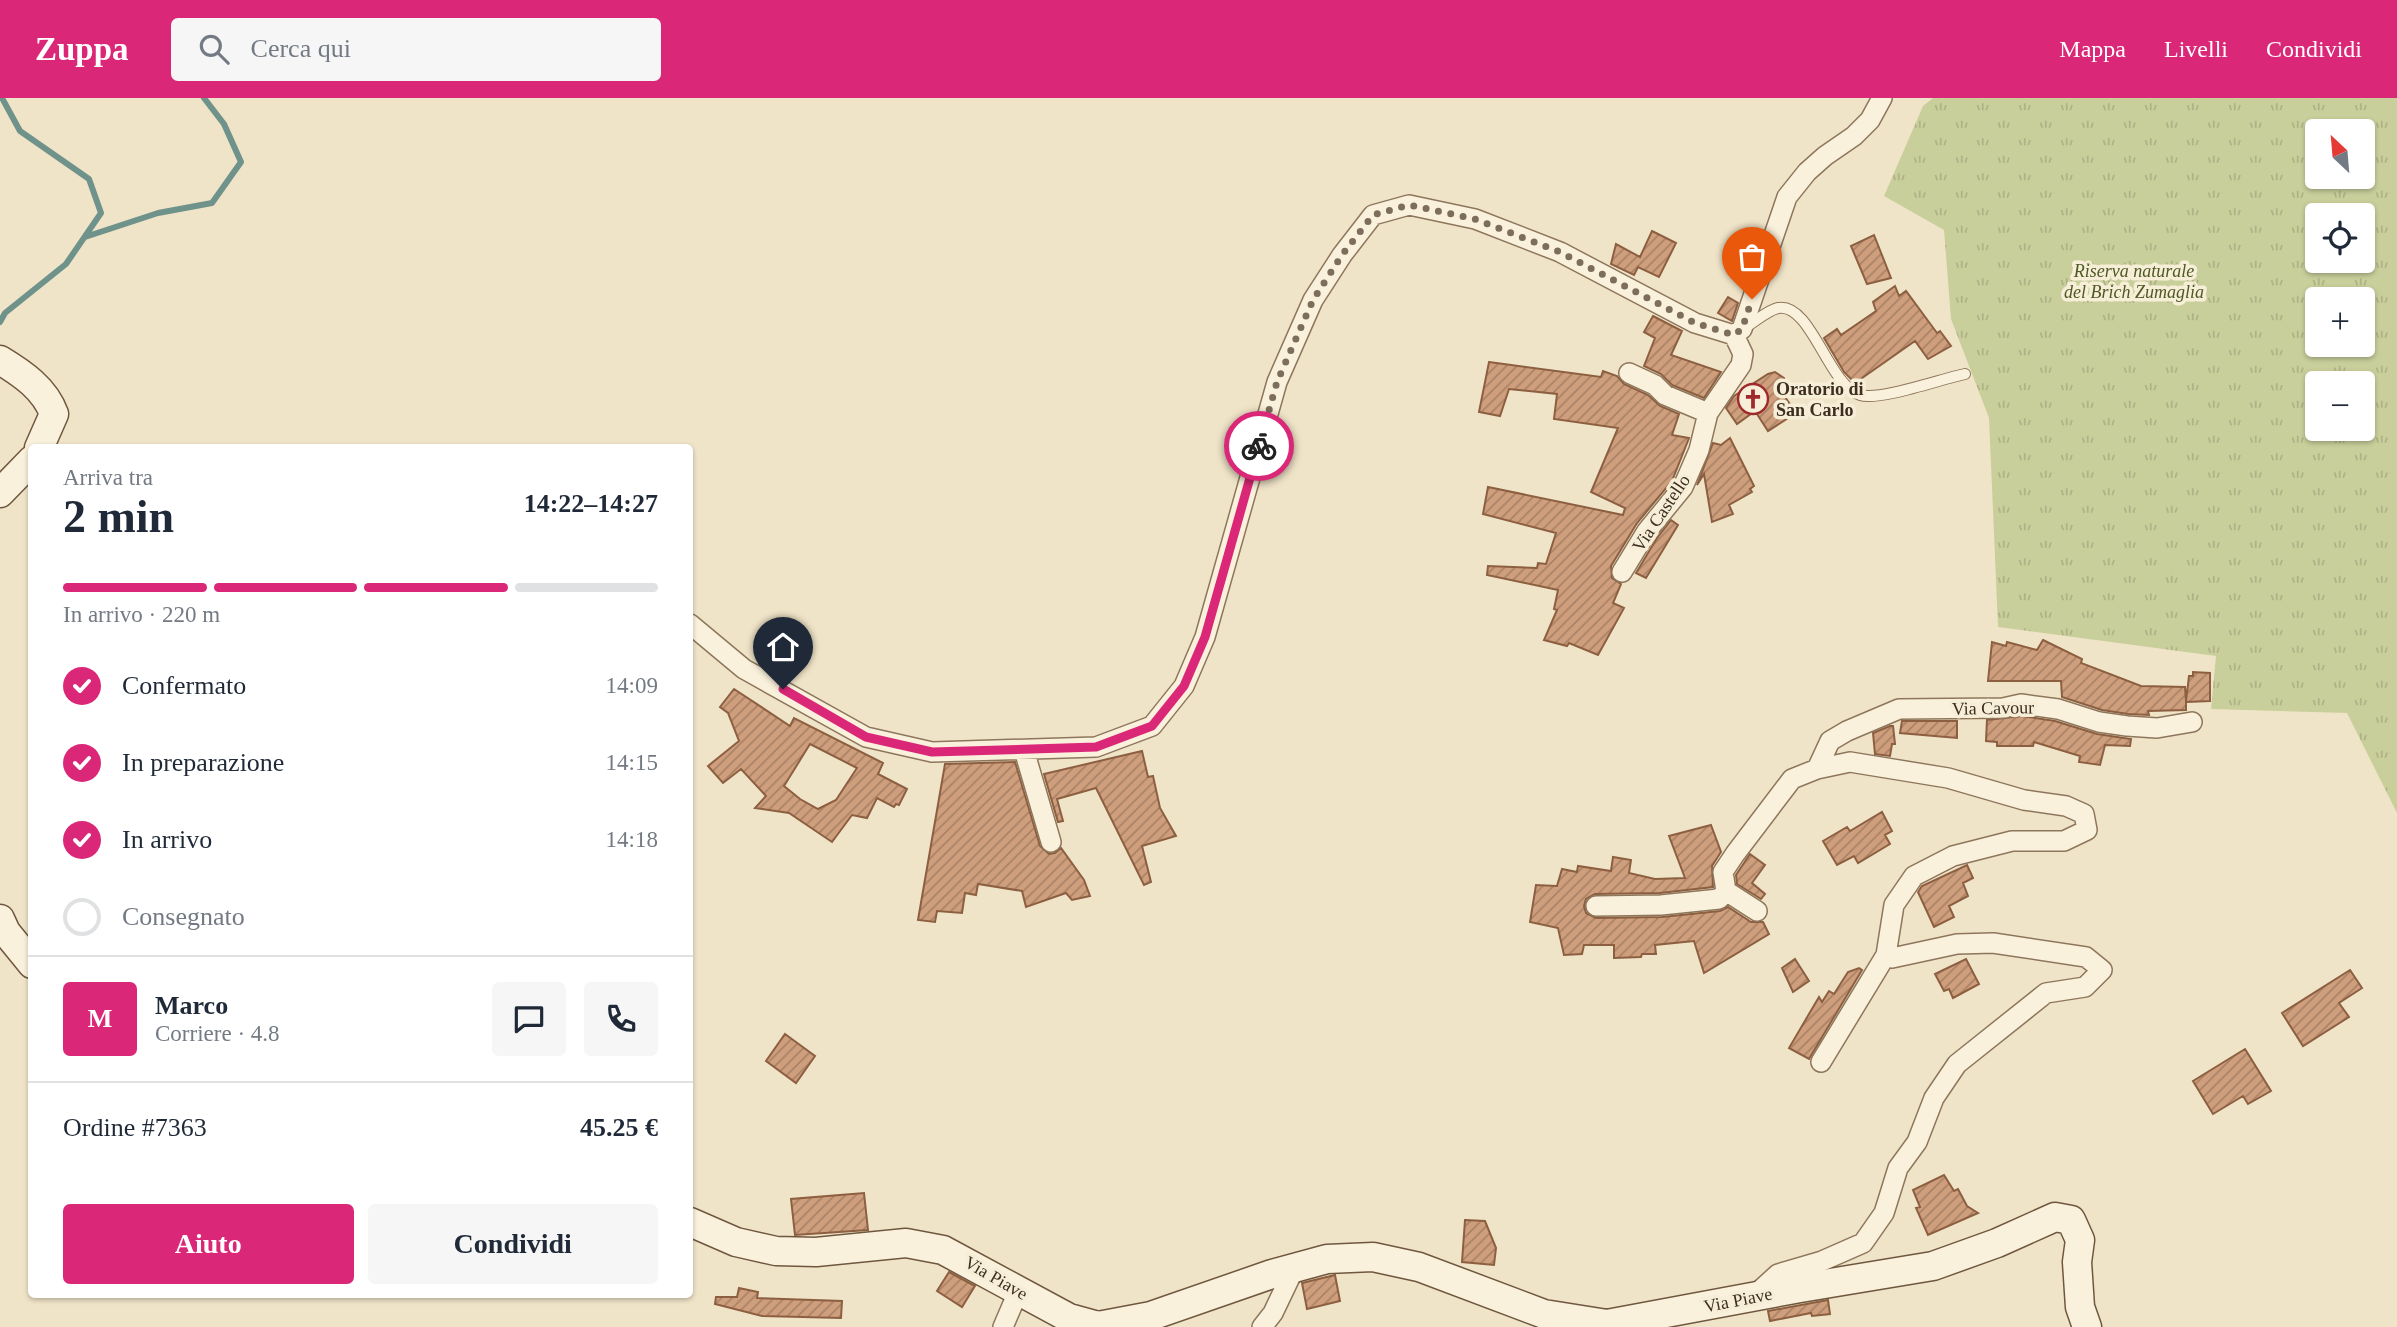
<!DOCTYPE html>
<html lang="it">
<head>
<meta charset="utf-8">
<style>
	:root { --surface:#fff; --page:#f6f6f7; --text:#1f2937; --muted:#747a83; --line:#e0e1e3; --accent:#db2777 }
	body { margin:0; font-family:"Times New Roman",serif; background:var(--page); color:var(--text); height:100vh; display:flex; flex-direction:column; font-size:26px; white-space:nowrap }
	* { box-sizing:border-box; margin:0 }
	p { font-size:23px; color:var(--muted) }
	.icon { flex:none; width:38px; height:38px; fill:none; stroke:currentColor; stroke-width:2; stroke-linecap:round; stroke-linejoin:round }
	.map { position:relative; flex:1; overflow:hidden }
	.side { position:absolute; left:28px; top:346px; width:665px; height:854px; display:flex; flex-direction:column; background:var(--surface); border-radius:7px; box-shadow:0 2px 5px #0004 }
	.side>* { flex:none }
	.needle { width:46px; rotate:334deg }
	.buttons { position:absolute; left:2305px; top:21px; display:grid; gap:14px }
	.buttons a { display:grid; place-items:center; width:70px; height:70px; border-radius:7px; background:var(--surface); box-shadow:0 2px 5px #0004; font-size:35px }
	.pin { position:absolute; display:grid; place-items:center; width:60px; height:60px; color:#fff; margin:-72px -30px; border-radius:50% 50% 50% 0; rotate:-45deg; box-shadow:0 0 7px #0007 }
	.pin .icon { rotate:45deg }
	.courier { position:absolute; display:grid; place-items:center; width:70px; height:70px; margin:-35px; border:5px solid #db2777; border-radius:50%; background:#fff; color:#222; box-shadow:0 2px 9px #0007 }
	.overview em { font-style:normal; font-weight:600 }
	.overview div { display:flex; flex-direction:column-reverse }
	.overview { display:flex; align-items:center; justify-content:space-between; height:119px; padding:0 35px }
	h1 { font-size:46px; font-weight:600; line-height:52px }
	.bar { display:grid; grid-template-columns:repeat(4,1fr); gap:10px 7px; align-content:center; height:84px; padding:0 35px }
	.bar i { height:9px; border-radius:5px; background:var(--line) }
	.bar .on { background:var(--accent) }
	.bar p { grid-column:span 4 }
	.line { display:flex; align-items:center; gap:18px; padding:0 35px; border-top:2px solid var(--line) }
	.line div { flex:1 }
	.round { display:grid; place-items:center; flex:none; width:74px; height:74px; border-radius:7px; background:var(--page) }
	ol { padding:0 35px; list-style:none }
	li { display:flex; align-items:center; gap:21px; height:77px }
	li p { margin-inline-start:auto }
	li .icon { padding:7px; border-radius:50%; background:var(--accent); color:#fff; stroke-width:4 }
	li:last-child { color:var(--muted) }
	li i { width:38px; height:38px; border:4px solid var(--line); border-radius:50% }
	.button { display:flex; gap:14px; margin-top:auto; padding:14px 35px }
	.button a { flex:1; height:80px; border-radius:7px; background:var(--accent); color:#fff; font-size:28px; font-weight:600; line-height:80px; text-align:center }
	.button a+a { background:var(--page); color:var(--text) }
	header { display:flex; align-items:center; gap:42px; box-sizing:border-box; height:98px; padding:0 35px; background:var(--accent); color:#fff }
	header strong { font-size:33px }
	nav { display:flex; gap:38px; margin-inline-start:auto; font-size:24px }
	.search { width:490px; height:63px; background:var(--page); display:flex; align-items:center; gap:18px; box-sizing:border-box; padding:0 24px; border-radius:7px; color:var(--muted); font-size:26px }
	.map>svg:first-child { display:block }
</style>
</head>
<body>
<header>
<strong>Zuppa</strong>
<div class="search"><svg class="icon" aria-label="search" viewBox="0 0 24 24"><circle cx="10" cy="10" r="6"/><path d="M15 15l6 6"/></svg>Cerca qui</div>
<nav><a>Mappa</a><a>Livelli</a><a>Condividi</a></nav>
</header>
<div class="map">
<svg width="2397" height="1229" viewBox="0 0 2397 1229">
	<defs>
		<pattern id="park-tufts" width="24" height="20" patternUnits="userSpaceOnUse" patternTransform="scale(1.75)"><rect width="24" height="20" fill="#c9cf9b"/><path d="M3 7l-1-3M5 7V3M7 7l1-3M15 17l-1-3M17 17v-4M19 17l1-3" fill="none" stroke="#aeb285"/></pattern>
		<pattern id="building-hatch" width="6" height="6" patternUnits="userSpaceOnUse" patternTransform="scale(1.75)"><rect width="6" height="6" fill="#cf9f7d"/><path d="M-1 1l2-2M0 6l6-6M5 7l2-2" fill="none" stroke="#a98266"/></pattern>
	</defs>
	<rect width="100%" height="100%" fill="#f0e4c8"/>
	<path fill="url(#park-tufts)" fill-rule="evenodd" d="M 1933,0 L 2397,0 L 2397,715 L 2347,615 L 2211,611 L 2216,558 L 1998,529 L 1989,320 L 1951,221 L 1944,132 L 1884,98 L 1923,8 ZM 2317,33 L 2362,33 L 2362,79 L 2317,79 ZM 2317,117 L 2362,117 L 2362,163 L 2317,163 ZM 2317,201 L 2362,201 L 2362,247 L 2317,247 ZM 2317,285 L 2362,285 L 2362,331 L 2317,331 Z"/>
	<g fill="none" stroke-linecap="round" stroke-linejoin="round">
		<path stroke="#6f938a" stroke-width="6" d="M 85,139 L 158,115 L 212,105 L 241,64 L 224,26 L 204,0
			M 0,224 L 5,215 L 66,166 L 101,115 L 89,81 L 20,33 L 2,0"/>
	</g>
	<path fill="url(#building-hatch)" stroke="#8d5f41" stroke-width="2" fill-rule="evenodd" d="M 1652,133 L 1676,145 L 1659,179 L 1638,169 L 1634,177 L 1611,166 L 1616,146 L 1640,159 Z
		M 1874,137 L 1891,180 L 1867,186 L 1851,148 Z
		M 1895,188 L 1899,198 L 1906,193 L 1937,235 L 1940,233 L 1951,248 L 1928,261 L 1915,243 L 1855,285 L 1844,274 L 1824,240 L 1837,231 L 1841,237 L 1876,213 L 1873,204 Z
		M 1728,199 L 1738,205 L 1732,223 L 1718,215 Z
		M 1653,218 L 1682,233 L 1671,257 L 1721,274 L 1704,300 L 1672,287 L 1661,276 L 1644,268 L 1655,240 L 1644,234 Z
		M 1489,264 L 1601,279 L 1603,273 L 1617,278 L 1624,286 L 1648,297 L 1660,308 L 1679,316 L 1672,337 L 1689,340 L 1672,383 L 1637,425 L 1611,468 L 1612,480 L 1621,486 L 1613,505 L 1624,510 L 1598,557 L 1569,545 L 1567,548 L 1544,542 L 1557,512 L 1554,511 L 1558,492 L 1487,477 L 1488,468 L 1537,470 L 1538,465 L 1546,466 L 1556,435 L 1483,416 L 1488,389 L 1623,417 L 1625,410 L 1591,394 L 1618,330 L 1554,321 L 1557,296 L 1509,291 L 1500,318 L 1479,314 Z
		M 1775,274 L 1784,280 L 1786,289 L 1783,296 L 1796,315 L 1768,333 L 1755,313 L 1737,326 L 1726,310 L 1734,298 L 1768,276 Z
		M 1730,340 L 1754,388 L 1750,391 L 1752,394 L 1729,407 L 1733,416 L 1712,424 L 1704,376 L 1697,387 L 1713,345 L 1721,347 Z
		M 1671,422 L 1678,427 L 1646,480 L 1636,475 L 1657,440 Z
		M 2043,542 L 2082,561 L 2081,565 L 2141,588 L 2185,589 L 2186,603 L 2189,578 L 2193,578 L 2193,574 L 2210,575 L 2210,603 L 2186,604 L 2186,612 L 2148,613 L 2149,617 L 2128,616 L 2102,612 L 2062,599 L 2061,583 L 1988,583 L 1992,544 L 2006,548 L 2007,544 L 2037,552 Z
		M 734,591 L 790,628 L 794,620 L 883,665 L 878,676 L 907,691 L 899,707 L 896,706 L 894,709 L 877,700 L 867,720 L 852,717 L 832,744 L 789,715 L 755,710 L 766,698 L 741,671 L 723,685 L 708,668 L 739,643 L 728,615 L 720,609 ZM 810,646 L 857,670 L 836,702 L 818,711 L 800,701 L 784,688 Z
		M 2022,618 L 2055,623 L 2097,636 L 2131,641 L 2130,648 L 2105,647 L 2100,667 L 2079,664 L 2080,658 L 2034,644 L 2033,648 L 1997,648 L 1997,644 L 1986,643 L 1987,622 Z
		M 1902,623 L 1957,623 L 1957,640 L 1900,635 Z
		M 1890,628 L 1893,628 L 1895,646 L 1892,646 L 1890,658 L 1875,656 L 1873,635 Z
		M 1142,653 L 1148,679 L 1153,678 L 1160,710 L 1176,738 L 1142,748 L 1151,784 L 1144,787 L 1096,690 L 1057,701 L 1063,723 L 1058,724 L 1044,676 Z
		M 1015,664 L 1040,748 L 1049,756 L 1055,755 L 1061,750 L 1084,782 L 1090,798 L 1072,802 L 1066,795 L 1026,809 L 1022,793 L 978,786 L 976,797 L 965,795 L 962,815 L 937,813 L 935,824 L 918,822 L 945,666 Z
		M 1882,714 L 1892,733 L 1885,737 L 1890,746 L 1858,765 L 1854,758 L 1837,767 L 1823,743 L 1847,729 L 1850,733 Z
		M 1711,727 L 1721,754 L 1712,768 L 1713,789 L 1660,795 L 1595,796 L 1586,801 L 1584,808 L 1586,815 L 1596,820 L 1662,819 L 1720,813 L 1728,809 L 1751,824 L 1763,824 L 1769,836 L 1704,875 L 1694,843 L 1655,847 L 1656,856 L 1642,856 L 1641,859 L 1614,860 L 1614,847 L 1584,847 L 1582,856 L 1564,857 L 1558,830 L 1530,824 L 1536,787 L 1557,788 L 1562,771 L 1577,774 L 1578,768 L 1611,773 L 1613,759 L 1631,762 L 1629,775 L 1655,781 L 1685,780 L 1669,738 Z
		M 1750,756 L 1765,767 L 1752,785 L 1765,796 L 1761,801 L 1737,786 L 1736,777 Z
		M 1967,767 L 1973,780 L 1963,785 L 1968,798 L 1949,808 L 1954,819 L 1934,829 L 1918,794 L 1922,788 Z
		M 1795,861 L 1809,883 L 1793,894 L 1782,870 Z
		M 1966,861 L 1979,886 L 1953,900 L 1949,891 L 1944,893 L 1935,876 Z
		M 1859,870 L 1862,872 L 1809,961 L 1789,950 L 1819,899 L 1822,904 L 1829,893 L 1834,896 L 1848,874 Z
		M 2350,872 L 2362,890 L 2339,905 L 2349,919 L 2303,948 L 2282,915 Z
		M 785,936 L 815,958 L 796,985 L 766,963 Z
		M 2245,951 L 2271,993 L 2248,1006 L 2243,998 L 2213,1016 L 2193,983 Z
		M 1944,1077 L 1954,1093 L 1958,1091 L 1967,1108 L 1978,1115 L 1928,1137 L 1916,1110 L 1920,1109 L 1913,1092 Z
		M 864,1095 L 868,1132 L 795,1137 L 791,1101 Z
		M 1465,1122 L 1485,1123 L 1496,1150 L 1494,1167 L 1462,1164 Z
		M 949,1174 L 975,1188 L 962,1209 L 937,1193 Z
		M 1335,1177 L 1340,1203 L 1307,1211 L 1302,1185 Z
		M 739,1190 L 758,1194 L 757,1200 L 842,1203 L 841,1220 L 762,1218 L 715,1206 L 716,1199 L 737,1199 Z
		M 1828,1202 L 1830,1216 L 1812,1218 L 1811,1215 L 1770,1223 L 1768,1213 Z"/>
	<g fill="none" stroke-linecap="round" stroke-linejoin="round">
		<g stroke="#8d765c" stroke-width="12">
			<path id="lane" d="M 1746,229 C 1756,223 1768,212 1778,210 C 1811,204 1828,287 1860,297 C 1880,303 1941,281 1965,276"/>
		</g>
		<g stroke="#8d765c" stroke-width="22">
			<path id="street" d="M 1629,275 L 1655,287 L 1665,297 L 1708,315
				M 1622,474 L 1647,433 L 1683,389 L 1699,352 L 1708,315 L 1741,267 L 1743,256 L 1734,237
				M 690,526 L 744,571 L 866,639 L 932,654 L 1096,649 L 1152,628 L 1184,588 L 1205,539 L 1277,284 L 1313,202 L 1342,157 L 1373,117 L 1409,107 L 1475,121 L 1560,154 L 1695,225 L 1734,237 L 1742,231 L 1787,99 L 1807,74 L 1825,58 L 1854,38 L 1870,22 L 1882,0
				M 1024,652 L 1051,744
				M 1817,671 L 1830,643 L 1847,633 L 1899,611 L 2003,610 L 2021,606 L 2058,611 L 2099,624 L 2127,628 L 2157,630 L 2192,624
				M 1726,793 L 1757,813
				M 1596,808 L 1661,807 L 1719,801 L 1726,793 L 1723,774 L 1735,756 L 1792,681 L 1817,671 L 1850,664 L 1948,680 L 2024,702 L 2066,708 L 2084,716 L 2087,732 L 2064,743 L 2012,743 L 1953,758 L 1914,778 L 1894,807 L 1886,857 L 1892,860 L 1957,846 L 1993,845 L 2086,859 L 2102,872 L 2085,889 L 2046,895 L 1957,966 L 1934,1000 L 1917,1044 L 1898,1070 L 1884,1115 L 1863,1145 L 1822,1163 L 1778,1176 L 1756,1196
				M 1821,964 L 1886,857
				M 1003,1229 L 1018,1194
				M 1262,1229 L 1273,1215 L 1295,1169"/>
		</g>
		<g stroke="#6f573f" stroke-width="31">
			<path id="secondary" d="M 0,262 C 23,276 45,291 54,316 L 39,350
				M 0,395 L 32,362
				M 0,821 L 6,834 L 32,866
				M 690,1124 L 736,1144 L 776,1153 L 816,1154 L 906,1145 L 943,1152 L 1069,1220 L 1098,1228 L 1151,1218 L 1272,1176 L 1327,1161 L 1373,1159 L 1419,1169 L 1544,1216 L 1607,1226 L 1800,1190 L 1933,1168 L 1997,1145 L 2055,1119 L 2071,1122 L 2080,1142 L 2077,1164 L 2080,1209 L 2087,1229"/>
		</g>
		<use href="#lane" stroke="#faf1dc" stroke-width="10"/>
		<use href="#street" stroke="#faf1dc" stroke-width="19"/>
		<use href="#secondary" stroke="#faf1dc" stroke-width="28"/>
	</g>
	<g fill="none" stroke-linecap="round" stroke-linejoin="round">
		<path stroke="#7c6e5b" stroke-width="7" stroke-dasharray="0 12.6" d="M 1259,348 L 1277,284 L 1313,202 L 1342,157 L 1373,117 L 1409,107 L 1475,121 L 1560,154 L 1695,225 L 1734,237 L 1742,231 L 1752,201"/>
		<path stroke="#db2777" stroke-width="9" d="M 783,591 L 866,639 L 932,654 L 1096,649 L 1152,628 L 1184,588 L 1205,539 L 1259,348"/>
	</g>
	<defs>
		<g id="church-ring" transform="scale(1.575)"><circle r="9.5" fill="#f7eed8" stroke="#9e2a2b" stroke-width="1.5"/><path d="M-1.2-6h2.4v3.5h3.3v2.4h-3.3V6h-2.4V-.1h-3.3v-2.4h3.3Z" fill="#9e2a2b"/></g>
	</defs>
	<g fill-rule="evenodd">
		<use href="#church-ring" x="1753" y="301"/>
	</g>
	<g text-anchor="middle" stroke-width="7" stroke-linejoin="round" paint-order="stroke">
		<g font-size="18" font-style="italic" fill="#4d5a26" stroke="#f7eed8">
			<text x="2134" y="179">Riserva naturale<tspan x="2134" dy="21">del Brich Zumaglia</tspan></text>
		</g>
		<g font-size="18" font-weight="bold" fill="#3d2e20" stroke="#f7eed8" text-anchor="start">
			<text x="1776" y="297">Oratorio di<tspan x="1776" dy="21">San Carlo</tspan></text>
		</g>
		<g font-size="18" fill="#3d2e20" stroke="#f7eed8">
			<text transform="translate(1661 415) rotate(-56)" y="6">Via Castello</text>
			<text transform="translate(1993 610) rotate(-1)" y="6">Via Cavour</text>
			<text transform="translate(996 1180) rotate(30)" y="6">Via Piave</text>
			<text transform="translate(1738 1202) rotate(-11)" y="6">Via Piave</text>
		</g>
	</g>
</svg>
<div class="buttons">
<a><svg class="needle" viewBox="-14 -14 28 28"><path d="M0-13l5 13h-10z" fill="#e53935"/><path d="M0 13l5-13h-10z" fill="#747a83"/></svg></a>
<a><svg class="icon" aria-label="locate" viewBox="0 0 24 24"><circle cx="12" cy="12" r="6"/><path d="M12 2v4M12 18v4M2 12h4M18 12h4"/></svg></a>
<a>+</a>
<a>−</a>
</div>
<div class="pin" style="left:1752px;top:201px;background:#ea580c"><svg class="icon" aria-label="bag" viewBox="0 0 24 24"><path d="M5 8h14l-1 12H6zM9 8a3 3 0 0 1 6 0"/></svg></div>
<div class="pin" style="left:783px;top:591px;background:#1f2937"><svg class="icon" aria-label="home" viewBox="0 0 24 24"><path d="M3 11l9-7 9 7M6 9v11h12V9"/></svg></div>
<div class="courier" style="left:1259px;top:348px"><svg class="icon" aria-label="bike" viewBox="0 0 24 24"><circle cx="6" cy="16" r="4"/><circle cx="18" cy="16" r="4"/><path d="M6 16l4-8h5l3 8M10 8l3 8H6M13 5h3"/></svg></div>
<section class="side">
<div class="overview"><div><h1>2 min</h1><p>Arriva tra</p></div><em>14:22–14:27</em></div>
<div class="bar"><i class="on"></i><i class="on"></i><i class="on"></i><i></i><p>In arrivo · 220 m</p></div>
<ol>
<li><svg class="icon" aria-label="check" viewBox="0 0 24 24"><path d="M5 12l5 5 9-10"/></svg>Confermato<p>14:09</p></li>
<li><svg class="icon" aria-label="check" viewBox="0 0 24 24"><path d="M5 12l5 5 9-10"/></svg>In preparazione<p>14:15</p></li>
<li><svg class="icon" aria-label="check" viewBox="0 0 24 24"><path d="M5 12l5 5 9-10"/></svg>In arrivo<p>14:18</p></li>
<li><i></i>Consegnato</li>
</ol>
<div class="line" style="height:126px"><b class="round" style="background:var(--accent);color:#fff">M</b><div><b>Marco</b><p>Corriere · 4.8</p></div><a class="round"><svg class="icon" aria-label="chat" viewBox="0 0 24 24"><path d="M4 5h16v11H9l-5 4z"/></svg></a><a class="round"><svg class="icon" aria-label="phone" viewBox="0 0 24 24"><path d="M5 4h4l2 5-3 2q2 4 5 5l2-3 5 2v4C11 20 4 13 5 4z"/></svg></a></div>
<div class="line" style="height:91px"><div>Ordine #7363</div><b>45.25 €</b></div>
<div class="button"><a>Aiuto</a><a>Condividi</a></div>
</section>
</div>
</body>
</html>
